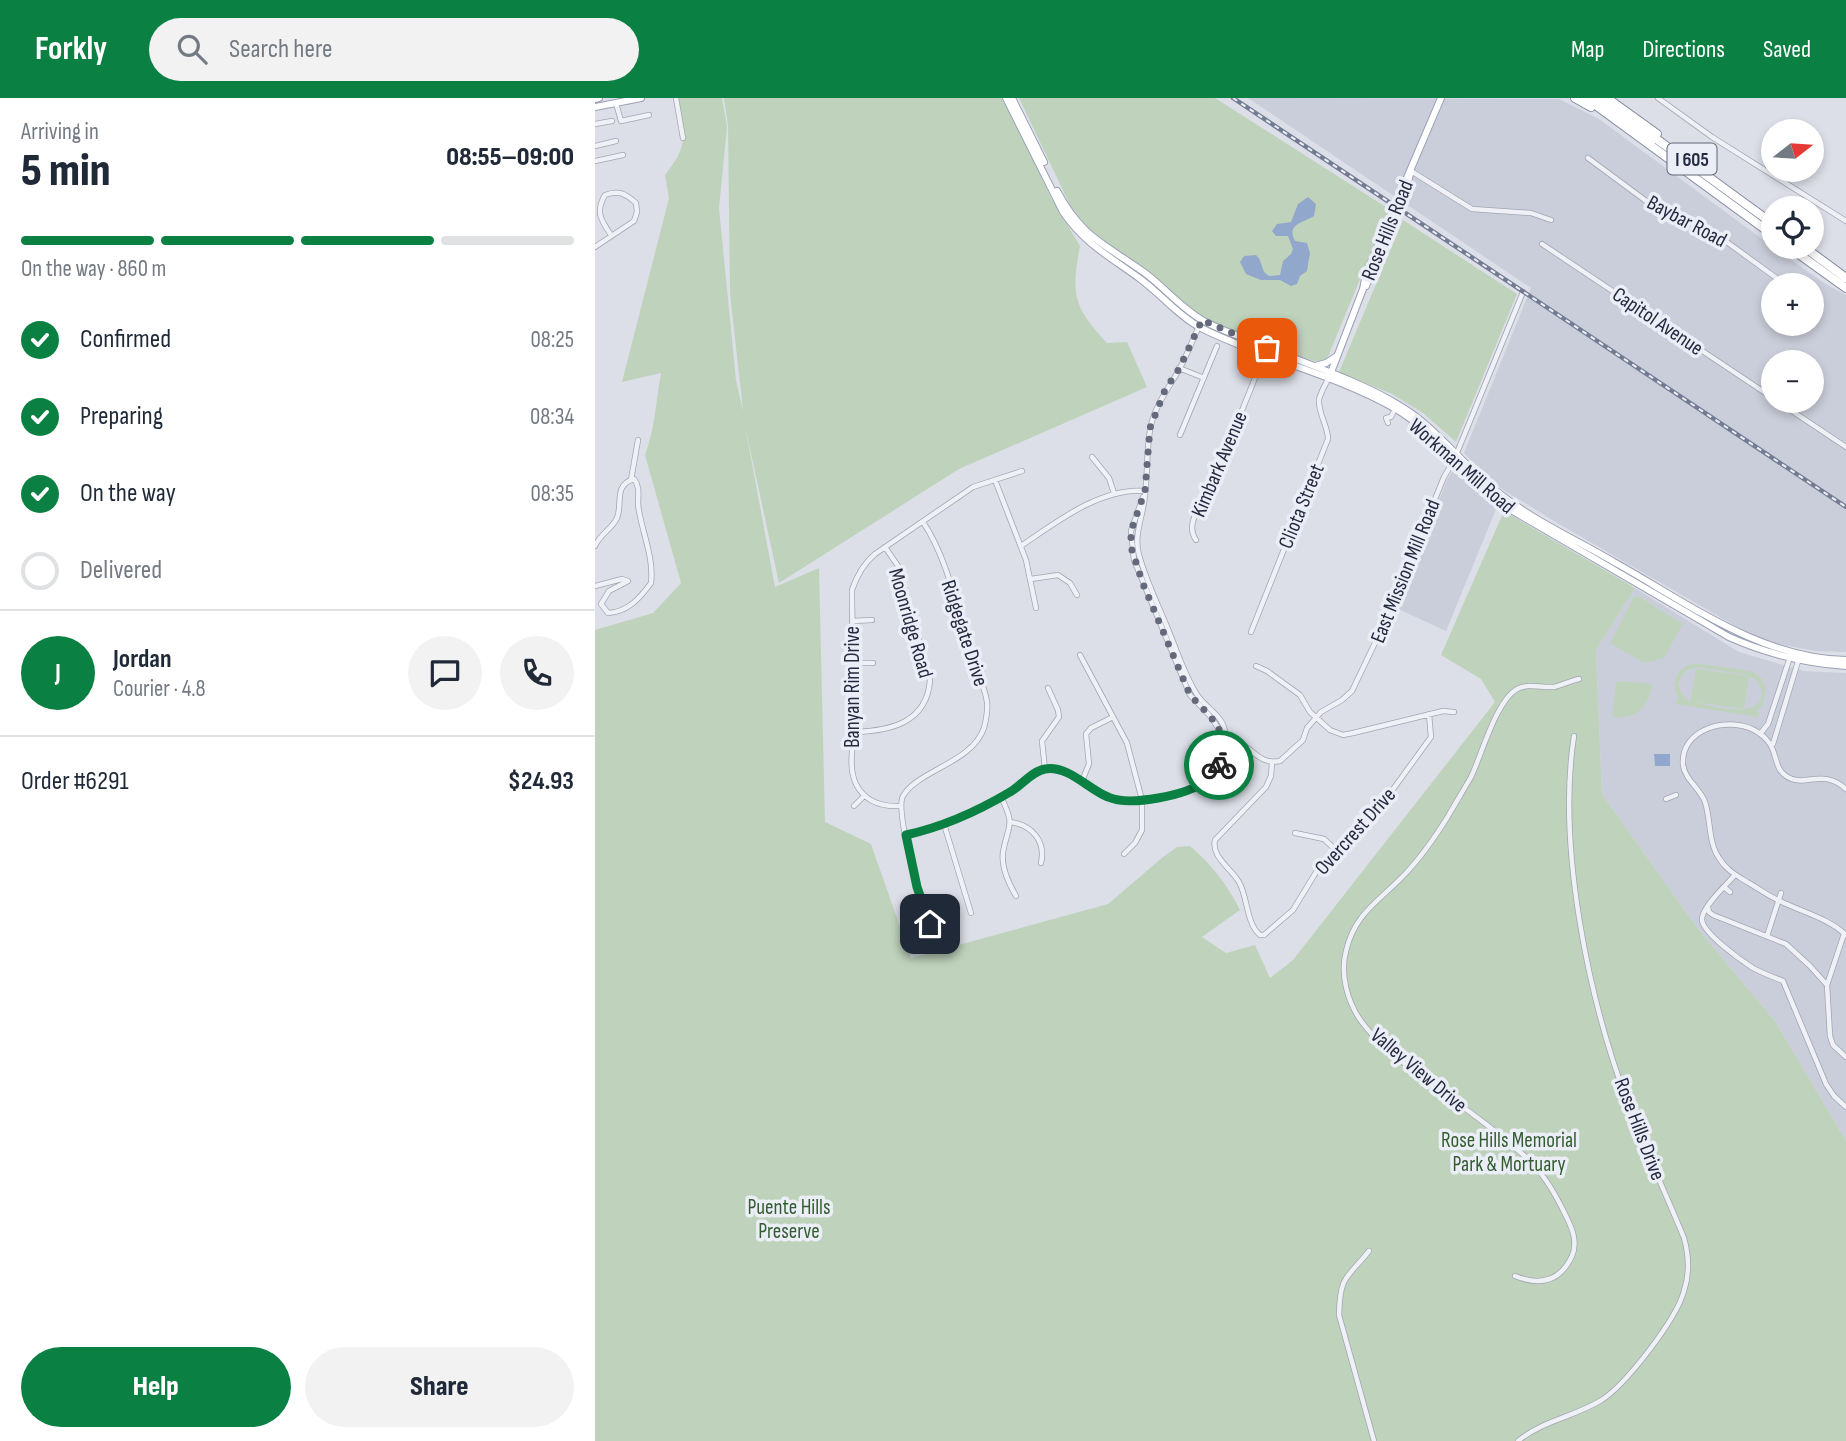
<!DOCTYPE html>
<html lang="en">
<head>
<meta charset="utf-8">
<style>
	:root { --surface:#fff; --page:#f2f2f3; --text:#1f2937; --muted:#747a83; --line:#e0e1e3; --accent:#0b8043 }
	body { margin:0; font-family:"Sofia Sans Condensed",sans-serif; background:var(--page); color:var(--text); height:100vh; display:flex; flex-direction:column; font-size:26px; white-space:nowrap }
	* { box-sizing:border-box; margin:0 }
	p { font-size:23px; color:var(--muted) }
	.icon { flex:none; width:38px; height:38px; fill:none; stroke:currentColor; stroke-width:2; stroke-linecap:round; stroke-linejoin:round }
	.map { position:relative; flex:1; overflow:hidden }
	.drawer { display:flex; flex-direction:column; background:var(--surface); width:595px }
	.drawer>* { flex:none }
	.needle { width:46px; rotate:73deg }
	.buttons { position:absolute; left:1166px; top:21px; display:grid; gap:14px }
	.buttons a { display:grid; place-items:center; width:63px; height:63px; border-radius:50%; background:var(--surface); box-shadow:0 4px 10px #0003; font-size:35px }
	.pin { position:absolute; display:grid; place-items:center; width:60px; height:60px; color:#fff; margin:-30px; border-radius:14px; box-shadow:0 4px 10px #0006 }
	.courier { position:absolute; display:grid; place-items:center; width:70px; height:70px; margin:-35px; border:5px solid #0b8043; border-radius:50%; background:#fff; color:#222; box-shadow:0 2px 9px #0007 }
	.summary em { font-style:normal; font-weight:800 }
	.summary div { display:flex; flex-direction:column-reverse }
	.summary { display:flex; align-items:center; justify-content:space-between; height:119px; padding:0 21px }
	h1 { font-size:46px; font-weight:800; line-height:52px }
	.bar { display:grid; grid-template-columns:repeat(4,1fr); gap:10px 7px; align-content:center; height:84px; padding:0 21px }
	.bar i { height:9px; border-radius:5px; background:var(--line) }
	.bar .on { background:var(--accent) }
	.bar p { grid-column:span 4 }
	.line { display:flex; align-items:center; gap:18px; padding:0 21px; border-top:2px solid var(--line) }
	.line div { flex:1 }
	.round { display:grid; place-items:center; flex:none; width:74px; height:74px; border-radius:37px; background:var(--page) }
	ol { padding:0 21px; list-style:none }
	li { display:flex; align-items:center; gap:21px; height:77px }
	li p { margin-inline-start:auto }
	li .icon { padding:7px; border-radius:50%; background:var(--accent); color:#fff; stroke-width:4 }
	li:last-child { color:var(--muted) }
	li i { width:38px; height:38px; border:4px solid var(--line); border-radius:50% }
	.button { display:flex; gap:14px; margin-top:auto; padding:14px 21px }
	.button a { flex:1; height:80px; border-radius:42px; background:var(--accent); color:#fff; font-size:28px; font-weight:800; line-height:80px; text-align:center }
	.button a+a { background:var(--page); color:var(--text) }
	header { display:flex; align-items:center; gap:42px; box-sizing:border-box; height:98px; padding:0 35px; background:var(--accent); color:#fff }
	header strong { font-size:33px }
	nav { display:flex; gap:38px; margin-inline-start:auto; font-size:24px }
	.search { width:490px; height:63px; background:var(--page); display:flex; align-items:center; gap:18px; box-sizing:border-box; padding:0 24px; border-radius:38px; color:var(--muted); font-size:26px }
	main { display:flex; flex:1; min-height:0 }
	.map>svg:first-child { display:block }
</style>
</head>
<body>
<header>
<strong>Forkly</strong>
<div class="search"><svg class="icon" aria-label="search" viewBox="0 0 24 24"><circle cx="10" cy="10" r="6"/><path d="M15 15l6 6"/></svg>Search here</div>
<nav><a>Map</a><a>Directions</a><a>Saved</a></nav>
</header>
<main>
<section class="drawer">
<div class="summary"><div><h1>5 min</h1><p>Arriving in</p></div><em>08:55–09:00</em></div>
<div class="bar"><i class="on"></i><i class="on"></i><i class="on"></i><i></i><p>On the way · 860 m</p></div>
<ol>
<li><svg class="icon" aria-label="check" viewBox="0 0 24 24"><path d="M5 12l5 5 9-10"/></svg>Confirmed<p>08:25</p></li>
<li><svg class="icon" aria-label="check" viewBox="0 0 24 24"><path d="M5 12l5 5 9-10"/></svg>Preparing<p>08:34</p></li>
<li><svg class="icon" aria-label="check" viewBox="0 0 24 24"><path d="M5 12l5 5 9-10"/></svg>On the way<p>08:35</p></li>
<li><i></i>Delivered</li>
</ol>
<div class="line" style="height:126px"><b class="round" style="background:var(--accent);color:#fff">J</b><div><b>Jordan</b><p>Courier · 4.8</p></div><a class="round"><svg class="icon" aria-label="chat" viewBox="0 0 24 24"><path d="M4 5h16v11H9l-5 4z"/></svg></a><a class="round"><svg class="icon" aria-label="phone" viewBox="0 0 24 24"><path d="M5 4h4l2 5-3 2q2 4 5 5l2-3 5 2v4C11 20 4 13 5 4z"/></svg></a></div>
<div class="line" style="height:91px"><div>Order #6291</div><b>$24.93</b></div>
<div class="button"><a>Help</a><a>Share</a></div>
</section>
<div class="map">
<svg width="1251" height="1343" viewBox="0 0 1251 1343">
	<rect width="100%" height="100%" fill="#dcdfe8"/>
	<path fill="#caceda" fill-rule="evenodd" d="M 653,0 L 964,1 L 1004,21 L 1178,149 L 1229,185 L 1251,197 L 1251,554 L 1221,553 L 1181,546 L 1149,533 L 964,426 L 902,388 L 869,355 L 936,190 ZM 1178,187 L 1216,187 L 1216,226 L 1178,226 ZM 1178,264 L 1216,264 L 1216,303 L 1178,303 Z
		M 858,372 L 864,373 L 902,409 L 851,533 L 801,510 L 852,382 Z
		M 1040,490 L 1144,554 L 1209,573 L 1251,575 L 1251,1043 L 1180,923 L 1103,831 L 1007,696 L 1001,552 Z"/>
	<path fill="#bfd3bc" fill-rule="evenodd" d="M 83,0 L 127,0 L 132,29 L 124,110 L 141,282 L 148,313 L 135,195 L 133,28 L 129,0 L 406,0 L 414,11 L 455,98 L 485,148 C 476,197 478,208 512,245 L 532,244 L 552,289 L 364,371 L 184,485 L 150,328 L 180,489 L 224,470 L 230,724 L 276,746 L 316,860 L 513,806 L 568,759 L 582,749 L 595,748 C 617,767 632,786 645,812 L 607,839 L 631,855 L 660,847 L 675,880 L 698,862 L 900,604 L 886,581 L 846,557 L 909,413 L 1040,490 L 1001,552 L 1007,696 L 1103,831 L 1180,923 L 1251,1043 L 1251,1343 L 0,1343 L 0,532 L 58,515 L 86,485 L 50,357 C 60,331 61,302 66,275 L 27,284 L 74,100 L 70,77 C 94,47 90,36 83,0 Z
		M 424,0 L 620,0 L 794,111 L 730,266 L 692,255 L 620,225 L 597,212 L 491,128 L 475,107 Z
		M 808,122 L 922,196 L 861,344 L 828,315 L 797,296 L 744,274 Z
		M 1043,498 L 1088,526 L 1069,560 L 1049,565 L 1015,545 L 1039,499 Z
		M 1098,565 L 1156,573 L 1166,580 L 1171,591 L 1167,608 L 1161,613 L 1164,614 L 1163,619 L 1081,606 L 1081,602 L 1084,601 C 1075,585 1080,572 1098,565 ZM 1102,569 L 1153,577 L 1154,578 L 1101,571 L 1095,604 L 1087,597 L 1083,585 L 1090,573 ZM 1154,578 C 1161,581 1166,586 1167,594 C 1167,623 1116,608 1099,604 L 1149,611 Z
		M 1024,583 L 1057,586 C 1055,608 1040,623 1017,619 L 1021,585 Z"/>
	<path fill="#92a7cc" d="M 713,99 L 721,106 L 719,118 C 708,125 691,126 700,143 L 712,145 L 715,155 L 712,173 L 705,178 L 702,186 L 696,188 L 685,182 L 666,182 L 651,176 L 645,164 L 649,158 L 661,157 L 664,160 L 669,174 L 674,178 L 685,177 L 688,163 L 696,156 L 698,151 L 693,138 L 681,138 L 677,133 L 682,126 L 696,124 L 703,106 Z
		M 1059,656 L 1075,656 L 1075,668 L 1060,668 Z"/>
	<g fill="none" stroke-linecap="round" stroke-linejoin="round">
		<g stroke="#a1a5b2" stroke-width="6">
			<path id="minor" d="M 81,0 L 88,40
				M 1063,0 L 1117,39 L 1251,123
				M 21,5 L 26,23 L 54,17
				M 0,26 L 17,23
				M 0,48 L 21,43
				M 993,60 L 1066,114 L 1118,134 L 1191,187
				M 0,63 L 28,57
				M 816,73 L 877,111 L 936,115 L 956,122
				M 947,146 L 1178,300
				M 0,149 L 39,123 L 42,114 L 41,105 C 30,95 23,92 10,97 C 0,114 6,122 16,137
				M 584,270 L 609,280
				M 1182,303 L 1251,349
				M 793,325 L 791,320 L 796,319 L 800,311
				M 585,337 L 622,248
				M 497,359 L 514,380 L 519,395
				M 36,382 L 43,342
				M 400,382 L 431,462 L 441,510
				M 548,399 L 536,433 L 539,462 L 595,597 L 616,619 L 630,641
				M 328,424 C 354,463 362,513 376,558 C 381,573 390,588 392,604 C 393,612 391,622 389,630 C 377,665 323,672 308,698 C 300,712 326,809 335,826
				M 601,442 C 591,427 602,412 612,400 L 672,250
				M 0,448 C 5,436 17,431 22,420 C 28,406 18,387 39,381 C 47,391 41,402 44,413 C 48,436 59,461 56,485 C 45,500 33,514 13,515 L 6,506 L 14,493 L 33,483 L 27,481 L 0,488
				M 426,448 C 460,425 506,389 550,393
				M 436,481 L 463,477 L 475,485 L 482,497
				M 257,523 L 277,522
				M 656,534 L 733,341 C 733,328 723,315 724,302 C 725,295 730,288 733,281
				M 485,557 L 532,645 L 547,702 L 547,732 L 540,745 L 529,756
				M 258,565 L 278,565
				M 661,568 L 672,573 L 705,597 L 715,614 L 735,632 L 748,637 L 758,635 L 848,613 L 859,614
				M 259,634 C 295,633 332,625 335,582 L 303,468 L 290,449
				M 1165,636 L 1173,626 L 1195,559
				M 630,641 C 656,642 660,668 685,663 L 708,642 L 712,630 L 726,614 L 747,602 L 757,593 L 790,524 L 849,379 L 859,362 L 928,194
				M 1178,646 L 1204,560
				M 677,665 L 676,678 L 671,689 L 620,742 C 616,759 636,770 644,784 C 653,800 651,825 665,837 L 669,837 L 698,812 L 726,766 L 775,723 L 836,639 L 834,616
				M 450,671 L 447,643 L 464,619 L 463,612 L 453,590
				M 487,683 L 494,666 L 491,636 L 496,630 L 518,619
				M 1251,691 C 1226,669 1210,691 1191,678 C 1175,667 1187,647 1159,632 C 1132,618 1085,631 1088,667 C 1090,682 1105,690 1110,704 C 1116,722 1113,744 1124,760 C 1131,772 1141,777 1152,784 C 1163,790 1173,798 1185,803 C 1207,814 1233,820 1251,837
				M 406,699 C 421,729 413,726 408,754 C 406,768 414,786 421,798
				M 1071,701 L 1081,697
				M 259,708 L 269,698
				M 306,708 C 287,709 270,704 261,686 C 253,669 258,651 259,632 C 260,586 257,539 257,492 C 262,477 268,466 280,456 L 378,389 L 427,373
				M 415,724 C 437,727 451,743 446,765
				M 349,726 L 376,815
				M 700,735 L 729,741 L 742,753
				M 311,737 C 346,729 381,713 413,695 C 426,688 438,672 453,671 C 474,670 492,688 510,698 C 532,709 591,697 611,683 C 625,674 631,653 630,636 C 630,619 612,611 603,598 C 590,579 582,553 573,531 C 563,507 551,482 544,457 C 539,439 546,423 549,405 C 553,381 551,356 555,332 C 559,308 574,290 585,270 C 593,255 599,238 607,222
				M 1140,777 C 1132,786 1107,809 1107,821 C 1106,834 1147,863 1158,870 C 1167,875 1178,879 1188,883 L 1231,986 L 1239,998 L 1251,1009
				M 1129,789 L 1135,794
				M 1113,809 L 1114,814 L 1118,817 L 1191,846 L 1215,868 L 1232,887 L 1235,938 L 1238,947 L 1251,959
				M 1172,838 L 1186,795
				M 1232,887 L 1249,836
				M 774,1153 C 752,1181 745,1176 744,1217 L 779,1343
				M 920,1178 C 945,1188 965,1184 977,1158 C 983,1144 977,1130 971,1118 C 959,1093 946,1071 925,1054 C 895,1027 861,1004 828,980 C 806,963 783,946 766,923 C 752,903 745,876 751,853 C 760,814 786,802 811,775 C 827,758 840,739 852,720 C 860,706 868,693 876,679 C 887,656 901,603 922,591 C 934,585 946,590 959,589 C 967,587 975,583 984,581
				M 923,1343 C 947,1323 978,1319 1005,1303 C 1030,1288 1081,1222 1089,1193 C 1095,1175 1094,1158 1089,1140 C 1070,1094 1049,1049 1032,1003 C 993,899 962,747 979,638"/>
		</g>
		<g stroke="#9aa1b5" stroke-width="8">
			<path id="major" d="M 411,0 L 468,114 C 490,146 514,158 544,180 C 565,195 583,218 606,230 C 668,261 739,276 799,310 C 843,335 870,380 911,409 L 1134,539 C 1172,556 1209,565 1251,568
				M 417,0 L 449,64
				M 0,1 L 4,0
				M 0,9 L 46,0
				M 462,93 C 487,140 510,146 550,175 C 570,190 585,209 607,222 C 624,232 643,237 661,245 C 706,264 760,281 802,306 C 841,328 866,366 901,393 C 937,422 980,441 1019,464 C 1091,504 1166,561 1251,562
				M 771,188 L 805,109 L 816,73
				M 720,268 L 731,265 L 742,258
				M 735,277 L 768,191 L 771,176 L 846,0"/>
		</g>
		<g stroke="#828aa0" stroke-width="10">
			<path id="highway" d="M 980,0 L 996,9
				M 991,0 L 1178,137
				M 1001,0 L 1057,42
				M 1012,0 L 1062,36
				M 1056,37 L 1178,126
				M 1194,149 L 1251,190
				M 1209,149 L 1251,180"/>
		</g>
		<use href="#minor" stroke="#eff1f6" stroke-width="4.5"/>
		<use href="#major" stroke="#fff" stroke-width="6"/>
		<use href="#highway" stroke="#fff" stroke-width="8"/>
		<g stroke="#747c93" stroke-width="4.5">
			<path id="rail" d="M 638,0 L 1251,409"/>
		</g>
		<use href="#rail" stroke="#ebeef6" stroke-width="2" stroke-dasharray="5" stroke-linecap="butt"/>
	</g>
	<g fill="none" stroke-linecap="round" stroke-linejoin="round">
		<path stroke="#646a7b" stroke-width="7" stroke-dasharray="0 12.6" d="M 624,667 L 630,641 L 616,619 L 595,597 L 548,486 L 536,449 L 536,433 L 550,393 L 555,330 L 570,292 L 584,271 L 607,222 L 672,250"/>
		<path stroke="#0b8043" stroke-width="9" d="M 335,826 L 322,789 L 311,737 C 347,729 383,713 415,694 C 426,688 437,673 450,671 C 473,667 493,691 513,699 C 535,709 592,697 611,683 C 617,679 621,673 624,667"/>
	</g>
	<g text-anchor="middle" stroke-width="7" stroke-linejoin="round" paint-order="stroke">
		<rect fill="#ebeef6" stroke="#606677" stroke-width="2" x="1072.5" y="45.5" width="49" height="31" rx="5"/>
		<g font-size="19" font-weight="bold" fill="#242b40">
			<text x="1097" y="68">I 605</text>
		</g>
		<g font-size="21" fill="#242b40" stroke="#ebeef6">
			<text transform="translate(1092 123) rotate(28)" y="7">Baybar Road</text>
			<text transform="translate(792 132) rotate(-68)" y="7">Rose Hills Road</text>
			<text transform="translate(1063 223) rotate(34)" y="7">Capitol Avenue</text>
			<text transform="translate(624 366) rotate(-67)" y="7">Kimbark Avenue</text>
			<text transform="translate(867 368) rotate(41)" y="7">Workman Mill Road</text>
			<text transform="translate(706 408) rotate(-68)" y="7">Cliota Street</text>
			<text transform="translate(810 473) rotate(-68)" y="7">East Mission Mill Road</text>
			<text transform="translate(316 525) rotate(74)" y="7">Moonridge Road</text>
			<text transform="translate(370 535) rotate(72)" y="7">Ridgegate Drive</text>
			<text transform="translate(257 589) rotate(-90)" y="7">Banyan Rim Drive</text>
			<text transform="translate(760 733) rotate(-48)" y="7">Overcrest Drive</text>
			<text transform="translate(824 972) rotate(40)" y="7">Valley View Drive</text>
			<text transform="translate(1045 1031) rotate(69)" y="7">Rose Hills Drive</text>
		</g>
		<g font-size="21" fill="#335d30" stroke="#ebeef6">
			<text x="914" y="1049">Rose Hills Memorial<tspan x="914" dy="24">Park &amp; Mortuary</tspan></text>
			<text x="194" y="1116">Puente Hills<tspan x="194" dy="24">Preserve</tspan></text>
		</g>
	</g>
</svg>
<div class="buttons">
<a><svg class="needle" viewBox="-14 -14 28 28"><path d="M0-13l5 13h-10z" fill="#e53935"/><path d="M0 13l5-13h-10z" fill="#747a83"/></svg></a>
<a><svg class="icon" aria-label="locate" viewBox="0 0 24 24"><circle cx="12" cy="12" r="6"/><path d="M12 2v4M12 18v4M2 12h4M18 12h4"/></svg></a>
<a>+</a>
<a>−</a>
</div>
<div class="pin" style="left:672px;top:250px;background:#ea580c"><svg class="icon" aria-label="bag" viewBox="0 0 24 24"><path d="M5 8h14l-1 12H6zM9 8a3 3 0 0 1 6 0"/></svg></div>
<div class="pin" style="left:335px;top:826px;background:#1f2937"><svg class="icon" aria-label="home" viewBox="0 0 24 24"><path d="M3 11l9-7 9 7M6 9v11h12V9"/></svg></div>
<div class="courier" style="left:624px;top:667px"><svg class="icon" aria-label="bike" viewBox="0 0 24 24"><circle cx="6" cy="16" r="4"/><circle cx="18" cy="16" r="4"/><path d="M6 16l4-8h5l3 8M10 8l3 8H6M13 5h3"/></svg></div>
</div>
</main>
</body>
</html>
